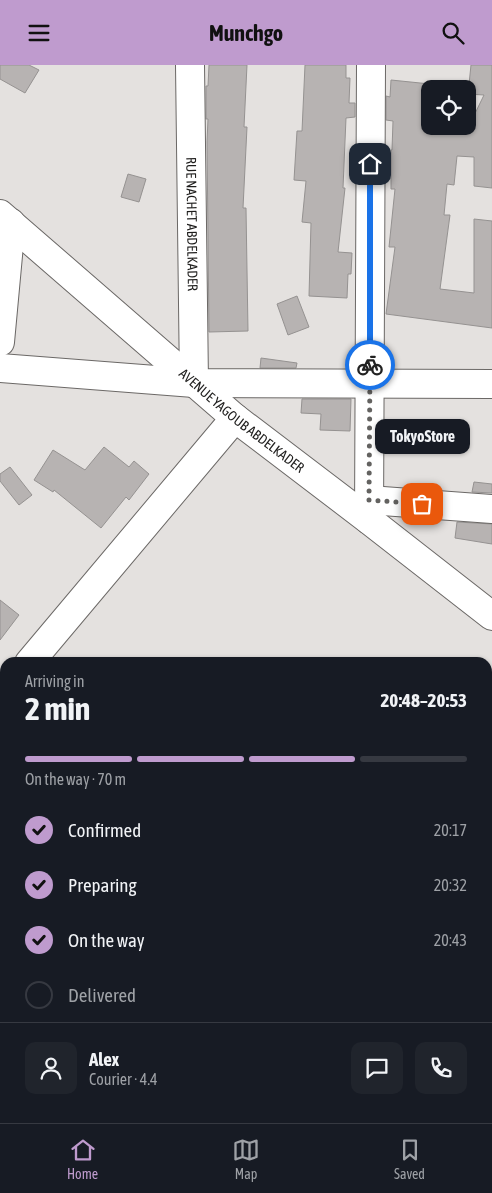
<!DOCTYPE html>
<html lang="en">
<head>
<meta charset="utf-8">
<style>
	:root { --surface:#171b24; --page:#20242c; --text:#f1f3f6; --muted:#9ea1a6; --line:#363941; --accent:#bf9bce }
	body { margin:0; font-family:"Asap Condensed",sans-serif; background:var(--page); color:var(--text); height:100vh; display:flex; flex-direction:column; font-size:19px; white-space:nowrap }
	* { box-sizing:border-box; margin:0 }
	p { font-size:16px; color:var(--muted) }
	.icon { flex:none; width:28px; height:28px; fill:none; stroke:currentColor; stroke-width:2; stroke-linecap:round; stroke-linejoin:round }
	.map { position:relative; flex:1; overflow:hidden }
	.side { position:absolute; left:0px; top:592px; width:492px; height:466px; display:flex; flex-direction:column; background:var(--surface); border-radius:15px 15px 0 0; box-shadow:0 1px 4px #0004 }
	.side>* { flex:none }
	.buttons { position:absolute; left:421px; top:15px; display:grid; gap:10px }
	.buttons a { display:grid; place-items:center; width:55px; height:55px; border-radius:10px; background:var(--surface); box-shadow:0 1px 4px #0004; font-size:25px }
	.pin { position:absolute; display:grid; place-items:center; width:42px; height:42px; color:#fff; margin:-21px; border-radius:10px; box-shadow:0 2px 8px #0006 }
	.courier { position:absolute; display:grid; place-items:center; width:50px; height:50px; margin:-25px; border:4px solid #1a73e8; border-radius:50%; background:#fff; color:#222; box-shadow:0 1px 6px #0007 }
	.bubble { position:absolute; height:35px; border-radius:10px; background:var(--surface); box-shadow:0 1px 4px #0004; font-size:16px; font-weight:700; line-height:35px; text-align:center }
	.headline em { font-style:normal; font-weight:700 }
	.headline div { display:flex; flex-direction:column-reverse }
	.headline { display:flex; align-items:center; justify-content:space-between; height:85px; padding:0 25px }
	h1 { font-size:32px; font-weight:700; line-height:38px }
	.bar { display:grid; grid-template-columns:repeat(4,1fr); gap:8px 5px; align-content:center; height:60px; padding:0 25px }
	.bar i { height:6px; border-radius:4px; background:var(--line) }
	.bar .current { background:var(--accent) }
	.bar p { grid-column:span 4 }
	.line { display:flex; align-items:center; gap:12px; padding:0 25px; border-top:1px solid var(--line) }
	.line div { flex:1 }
	.round { display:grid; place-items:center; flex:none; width:52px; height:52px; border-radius:10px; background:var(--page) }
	ol { padding:0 25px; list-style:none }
	li { display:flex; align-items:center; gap:15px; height:55px }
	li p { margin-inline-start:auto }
	li .icon { padding:5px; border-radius:50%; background:var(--accent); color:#111; stroke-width:4 }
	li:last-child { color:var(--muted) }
	li i { width:28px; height:28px; border:2px solid var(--line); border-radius:50% }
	header { display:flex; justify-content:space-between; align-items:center; height:65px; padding:0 25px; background:var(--accent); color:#111; font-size:22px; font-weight:700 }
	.menu { display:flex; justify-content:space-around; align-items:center; height:70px; border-top:1px solid var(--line); background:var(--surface); font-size:14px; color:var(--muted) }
	.menu a { display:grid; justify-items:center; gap:2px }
	.menu .current { color:var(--accent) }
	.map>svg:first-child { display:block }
</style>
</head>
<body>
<header><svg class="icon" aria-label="menu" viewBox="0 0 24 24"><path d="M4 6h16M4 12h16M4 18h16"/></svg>Munchgo<svg class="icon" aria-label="search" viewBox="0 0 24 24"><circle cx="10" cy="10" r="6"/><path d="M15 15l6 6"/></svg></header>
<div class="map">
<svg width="492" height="1058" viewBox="0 0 492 1058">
	<rect width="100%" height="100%" fill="#e4e1df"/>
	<path fill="#b7b3b2" stroke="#959291" d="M 0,0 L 29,0 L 39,5 L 25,28 L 0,14 Z
		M 209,0 L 247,0 L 244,62 L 247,62 L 243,143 L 246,143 L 248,266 L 209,267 L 207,77 L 208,54 L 206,54 L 206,21 L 208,21 Z
		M 305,0 L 346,0 L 346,13 L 350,13 L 349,38 L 355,38 L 355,52 L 346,53 L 343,123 L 345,123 L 338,187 L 352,188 L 351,209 L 348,209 L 347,233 L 309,231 L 311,158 L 302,157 L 306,116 L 294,115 L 297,66 L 302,66 Z
		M 471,0 L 492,0 L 492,123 L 474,121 L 474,92 L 457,91 L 454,120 L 447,119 L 444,150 L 450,150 L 440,224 L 474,228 L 474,154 L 492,156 L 492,263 L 386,249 L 395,182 L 389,182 L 395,124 L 391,124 L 391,85 L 392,85 L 393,56 L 386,55 L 386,31 L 390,32 L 391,15 L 430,19 L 430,64 L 467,65 L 484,30 L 468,29 Z
		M 128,109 L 146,114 L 139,137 L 121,132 Z
		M 297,231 L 309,262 L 288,270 L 277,239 Z
		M 261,293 L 297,298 L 296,303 L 260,303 Z
		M 302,334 L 351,334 L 350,366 L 320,365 L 321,349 L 301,348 Z
		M 104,382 L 129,402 L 134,396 L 149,409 L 129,435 L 126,432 L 101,463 L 54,425 L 53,427 L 34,415 L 53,385 L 85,405 Z
		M 10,402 L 32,430 L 19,440 L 0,416 L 0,409 Z
		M 474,417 L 492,419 L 492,428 L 472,427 Z
		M 457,457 L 492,459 L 492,479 L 455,473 Z
		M 0,535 L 19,550 L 0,575 Z"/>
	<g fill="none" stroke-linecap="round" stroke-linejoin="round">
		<g stroke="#6b6866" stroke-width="30">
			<g id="minor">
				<path id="s1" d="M 190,0 L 194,318"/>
				<path id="s2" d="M 0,149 L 235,353 L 369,455 L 492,551"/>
				<path d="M 0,277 L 11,158"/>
				<path d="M 0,303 L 194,318 L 492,319"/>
				<path d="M 369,435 L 492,444"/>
				<path d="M 369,455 L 371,0"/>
				<path d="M 29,598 L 235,353"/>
				<path d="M 488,622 L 492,622"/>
				<path d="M 0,623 L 5,623"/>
				<path d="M 488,889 L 492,890"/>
				<path d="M 488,964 L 492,964"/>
				<path d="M 488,1036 L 492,1037"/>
				<path d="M 290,1058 L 290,1054"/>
			</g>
		</g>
		<use href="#minor" stroke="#fff" stroke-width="28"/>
	</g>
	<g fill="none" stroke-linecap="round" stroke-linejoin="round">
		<path stroke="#636260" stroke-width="5" stroke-dasharray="0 9" d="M 370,300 L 369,435 L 422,439"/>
		<path stroke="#1a73e8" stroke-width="6" d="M 370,300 L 370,99"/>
	</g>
	<g text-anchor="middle" stroke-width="4.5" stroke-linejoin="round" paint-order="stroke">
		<g font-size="14" fill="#1e1d1c" stroke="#fff">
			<text dy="5" stroke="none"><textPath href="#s1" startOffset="159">RUE NACHET ABDELKADER</textPath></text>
			<text dy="5" stroke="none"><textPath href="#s2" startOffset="318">AVENUE YAGOUB ABDELKADER</textPath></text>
		</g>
	</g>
</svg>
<div class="buttons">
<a><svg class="icon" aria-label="locate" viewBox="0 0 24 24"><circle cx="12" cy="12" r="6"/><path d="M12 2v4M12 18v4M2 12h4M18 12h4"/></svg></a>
</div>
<div class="pin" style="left:422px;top:439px;background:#ea580c"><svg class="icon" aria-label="bag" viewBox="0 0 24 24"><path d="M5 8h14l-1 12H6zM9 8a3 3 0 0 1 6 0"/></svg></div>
<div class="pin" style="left:370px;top:99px;background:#1f2937"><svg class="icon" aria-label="home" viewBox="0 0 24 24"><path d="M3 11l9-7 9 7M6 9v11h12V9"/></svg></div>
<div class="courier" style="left:370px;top:300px"><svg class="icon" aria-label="bike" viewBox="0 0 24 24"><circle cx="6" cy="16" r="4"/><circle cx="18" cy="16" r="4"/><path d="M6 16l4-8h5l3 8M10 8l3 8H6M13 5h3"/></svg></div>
<div class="bubble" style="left:375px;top:354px;width:95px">TokyoStore</div>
<section class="side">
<div class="headline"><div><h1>2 min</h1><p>Arriving in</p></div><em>20:48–20:53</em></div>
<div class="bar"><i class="current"></i><i class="current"></i><i class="current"></i><i></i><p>On the way · 70 m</p></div>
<ol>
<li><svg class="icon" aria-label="check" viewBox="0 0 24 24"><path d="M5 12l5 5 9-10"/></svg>Confirmed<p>20:17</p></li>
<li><svg class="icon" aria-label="check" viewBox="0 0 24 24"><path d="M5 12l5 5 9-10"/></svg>Preparing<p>20:32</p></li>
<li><svg class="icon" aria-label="check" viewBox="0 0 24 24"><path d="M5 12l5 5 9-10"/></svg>On the way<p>20:43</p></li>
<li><i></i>Delivered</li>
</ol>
<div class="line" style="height:90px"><a class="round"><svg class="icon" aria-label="person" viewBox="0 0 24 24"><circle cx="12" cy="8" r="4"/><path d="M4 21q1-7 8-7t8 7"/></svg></a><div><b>Alex</b><p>Courier · 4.4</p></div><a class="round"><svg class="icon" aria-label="chat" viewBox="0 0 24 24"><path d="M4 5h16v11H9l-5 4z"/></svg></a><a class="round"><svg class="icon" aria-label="phone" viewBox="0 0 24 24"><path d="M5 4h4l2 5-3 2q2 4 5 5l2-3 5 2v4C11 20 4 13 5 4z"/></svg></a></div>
</section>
</div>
<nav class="menu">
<a class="current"><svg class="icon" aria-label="home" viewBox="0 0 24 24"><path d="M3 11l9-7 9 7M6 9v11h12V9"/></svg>Home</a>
<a><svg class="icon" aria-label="map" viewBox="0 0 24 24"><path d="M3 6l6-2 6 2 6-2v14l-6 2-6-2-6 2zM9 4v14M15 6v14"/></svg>Map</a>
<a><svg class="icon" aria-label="saved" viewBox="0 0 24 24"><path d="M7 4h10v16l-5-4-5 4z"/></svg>Saved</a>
</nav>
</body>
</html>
